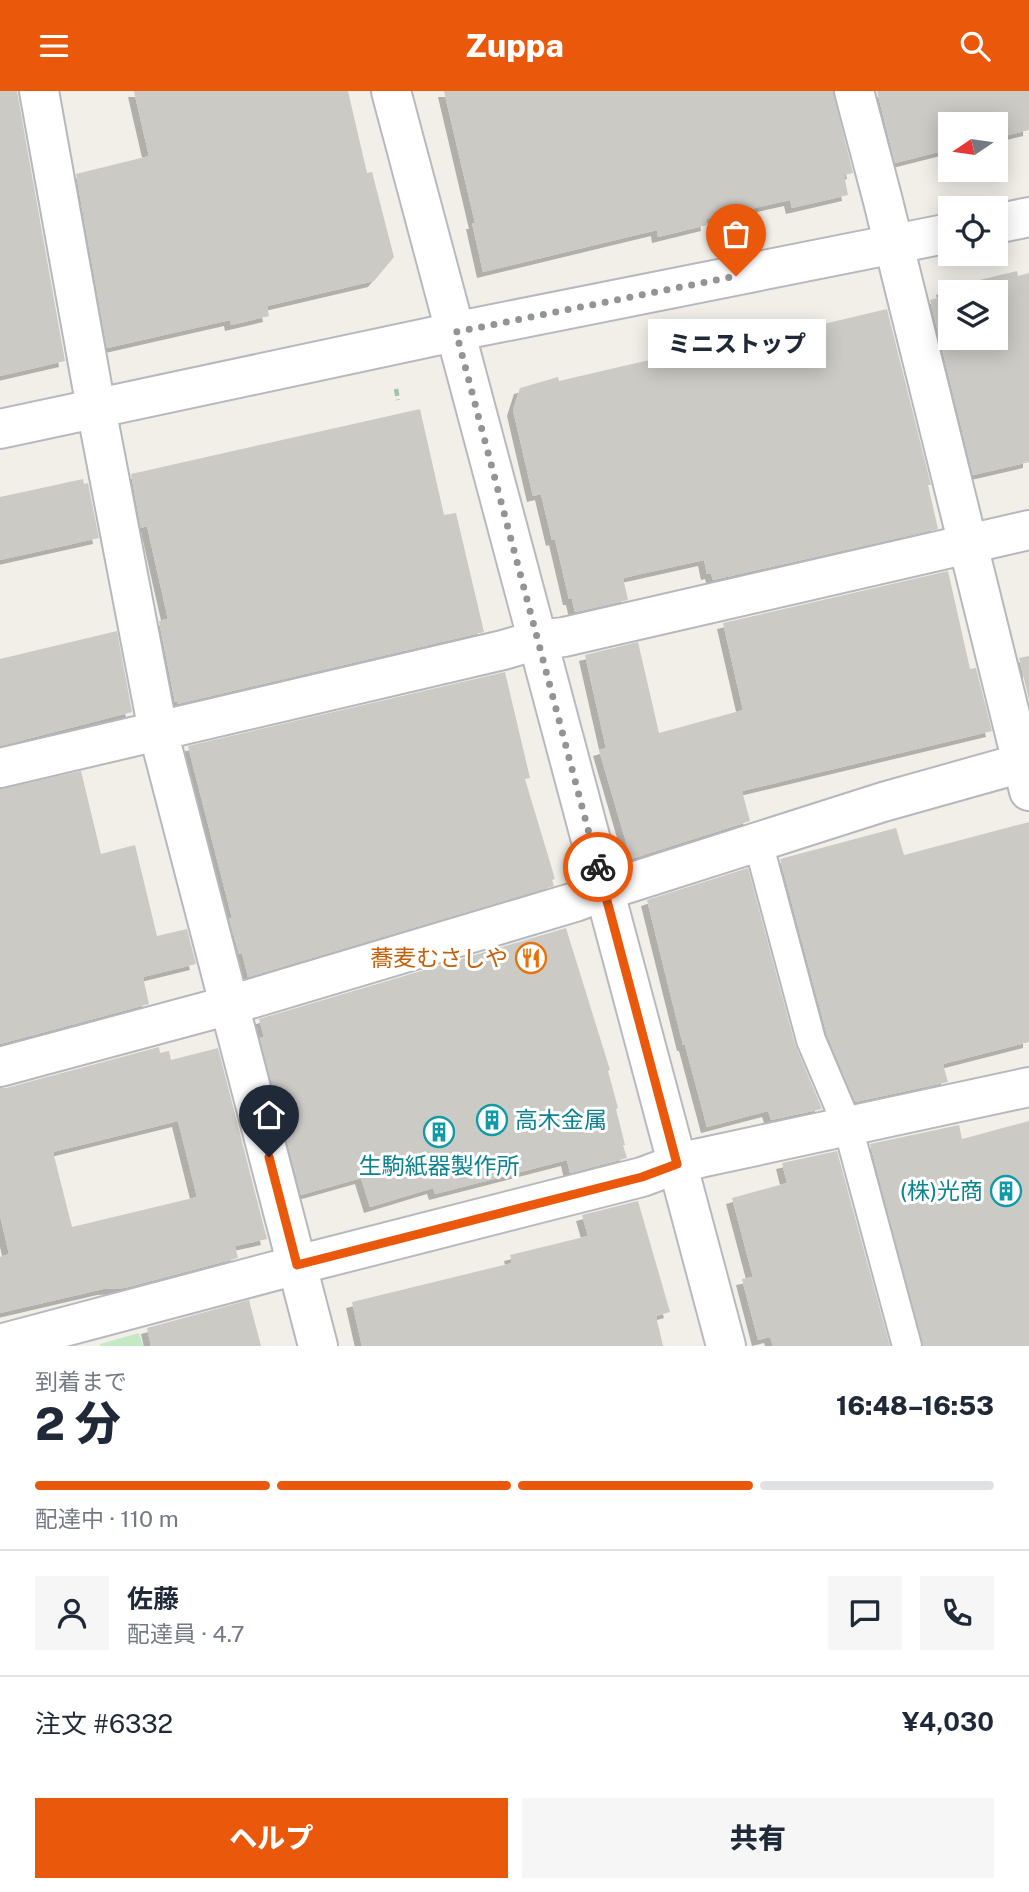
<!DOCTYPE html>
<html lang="ja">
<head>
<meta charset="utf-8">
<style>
	:root { --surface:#fff; --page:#f6f6f7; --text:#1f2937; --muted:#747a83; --line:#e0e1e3; --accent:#ea580c }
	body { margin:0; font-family:"Public Sans","Noto Sans JP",sans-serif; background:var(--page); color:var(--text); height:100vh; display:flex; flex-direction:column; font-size:26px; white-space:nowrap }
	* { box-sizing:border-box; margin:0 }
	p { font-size:23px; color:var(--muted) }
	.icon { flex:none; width:38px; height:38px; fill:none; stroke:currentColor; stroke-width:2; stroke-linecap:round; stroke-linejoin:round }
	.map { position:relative; height:1255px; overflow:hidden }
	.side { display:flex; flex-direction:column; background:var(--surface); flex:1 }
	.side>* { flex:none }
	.needle { width:46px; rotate:257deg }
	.buttons { position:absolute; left:938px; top:21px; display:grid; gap:14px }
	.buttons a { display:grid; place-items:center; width:70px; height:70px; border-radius:0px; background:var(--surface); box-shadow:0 4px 18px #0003; font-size:35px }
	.pin { position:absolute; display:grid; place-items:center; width:60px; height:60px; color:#fff; margin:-72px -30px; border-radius:50% 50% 50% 0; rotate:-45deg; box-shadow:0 0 7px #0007 }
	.pin .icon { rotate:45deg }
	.courier { position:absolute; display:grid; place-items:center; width:70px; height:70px; margin:-35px; border:5px solid #ea580c; border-radius:50%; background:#fff; color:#222; box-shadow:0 2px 9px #0007 }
	.bubble { position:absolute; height:49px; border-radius:0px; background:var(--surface); box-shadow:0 4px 18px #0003; font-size:23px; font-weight:800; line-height:49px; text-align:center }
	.summary em { font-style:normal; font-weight:800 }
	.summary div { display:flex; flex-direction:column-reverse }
	.summary { display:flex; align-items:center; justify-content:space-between; height:119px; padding:0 35px }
	h1 { font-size:46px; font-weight:800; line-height:52px }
	.bar { display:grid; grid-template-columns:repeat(4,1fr); gap:10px 7px; align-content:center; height:84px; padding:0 35px }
	.bar i { height:9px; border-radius:5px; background:var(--line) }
	.bar .on { background:var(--accent) }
	.bar p { grid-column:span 4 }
	.line { display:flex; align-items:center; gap:18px; padding:0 35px; border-top:2px solid var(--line) }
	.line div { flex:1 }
	.round { display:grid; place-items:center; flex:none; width:74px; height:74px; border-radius:0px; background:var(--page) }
	.primary-button { display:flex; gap:14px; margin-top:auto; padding:14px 35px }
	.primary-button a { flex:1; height:80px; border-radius:0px; background:var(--accent); color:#fff; font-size:28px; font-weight:800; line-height:80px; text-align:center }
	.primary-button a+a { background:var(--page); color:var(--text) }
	header { display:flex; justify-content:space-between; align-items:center; height:91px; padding:0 35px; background:var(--accent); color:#fff; font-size:32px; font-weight:800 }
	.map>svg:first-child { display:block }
</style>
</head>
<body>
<header><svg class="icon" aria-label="menu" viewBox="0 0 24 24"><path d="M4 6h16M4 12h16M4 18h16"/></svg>Zuppa<svg class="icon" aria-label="search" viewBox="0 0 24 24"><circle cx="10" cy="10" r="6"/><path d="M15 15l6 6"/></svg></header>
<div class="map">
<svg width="1029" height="1255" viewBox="0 0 1029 1255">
	<defs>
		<filter id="shadow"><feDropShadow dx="-6" dy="6" stdDeviation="0" flood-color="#0004"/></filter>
	</defs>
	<rect width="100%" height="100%" fill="#f1efe8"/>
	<path fill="#c5e8c5" d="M 139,1242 L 143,1255 L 100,1255 L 100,1253 Z"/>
	<path fill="#cccac5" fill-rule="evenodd" filter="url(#shadow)" d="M 0,0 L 17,0 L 65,270 L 0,285 Z
		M 134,0 L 348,0 L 367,82 L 372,81 L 394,166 L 374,190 L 267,215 L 269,225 L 231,234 L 230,229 L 107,257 L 76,83 L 149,65 Z
		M 444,0 L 833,0 L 853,82 L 844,84 L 848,104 L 792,117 L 790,109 L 706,128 L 707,134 L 658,146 L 657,139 L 483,181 L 472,132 L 475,132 Z
		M 877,0 L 1029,0 L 1029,39 L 996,47 L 996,33 L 950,33 L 950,58 L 895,72 Z
		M 1017,180 L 1018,185 L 1029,182 L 1029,371 L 973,384 L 930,209 L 944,205 L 942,198 ZM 950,201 L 996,201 L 996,247 L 950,247 Z
		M 887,218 L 931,394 L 928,394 L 938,438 L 713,489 L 711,482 L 707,483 L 704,469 L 623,487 L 628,509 L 575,521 L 572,508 L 569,508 L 555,448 L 552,449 L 541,403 L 533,405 L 513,319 L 520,297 L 558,286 L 559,290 L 675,263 L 674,260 L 792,233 L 794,240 Z
		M 420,318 L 444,424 L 456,422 L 484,541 L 177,613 L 177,611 L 175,611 L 159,530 L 168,528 L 147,435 L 141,437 L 131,383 Z
		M 83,388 L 84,393 L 88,392 L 99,447 L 0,469 L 0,406 Z
		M 948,480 L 970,578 L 976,577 L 992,640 L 742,700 L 750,730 L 631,768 L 599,659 L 606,657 L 585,564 L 638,551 L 659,642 L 743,619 L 723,532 Z
		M 117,540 L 132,621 L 0,655 L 0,568 Z
		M 1029,565 L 1029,609 L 1019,567 Z
		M 505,581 L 530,687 L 525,688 L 555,788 L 552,789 L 554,795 L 248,886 L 242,862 L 239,863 L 229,828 L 232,827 L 188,655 Z
		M 81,680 L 101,763 L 135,754 L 157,845 L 187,838 L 196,873 L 143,886 L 149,913 L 0,953 L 0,698 Z
		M 1029,731 L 1029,951 L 943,973 L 948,991 L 855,1011 L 827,944 L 780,768 L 896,737 L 904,764 Z
		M 748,777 L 795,953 L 822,1018 L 771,1029 L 768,1020 L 707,1036 L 685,954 L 683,954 L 647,809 Z
		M 566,837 L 610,979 L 608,980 L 618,1017 L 616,1018 L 625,1054 L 623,1054 L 627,1067 L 570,1082 L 567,1069 L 435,1103 L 433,1097 L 370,1116 L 361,1087 L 301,1104 L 260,947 L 264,946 L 259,928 Z
		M 159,956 L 160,962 L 169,960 L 171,969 L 218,957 L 267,1148 L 235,1155 L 238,1167 L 124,1197 L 103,1198 L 0,1222 L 0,1166 L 9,1163 L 0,1124 L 0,997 L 6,997 ZM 178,1030 L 197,1106 L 72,1136 L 53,1061 Z
		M 1029,1030 L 1029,1255 L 923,1255 L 870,1053 L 959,1034 L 962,1048 Z
		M 837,1060 L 890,1255 L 773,1255 L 770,1246 L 758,1249 L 742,1188 L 753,1186 L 732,1107 L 787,1092 L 782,1072 Z
		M 638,1110 L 670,1221 L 656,1225 L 663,1255 L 362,1255 L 352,1211 L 512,1172 L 510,1164 L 588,1145 L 582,1124 Z
		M 249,1209 L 261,1255 L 151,1255 L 147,1237 Z"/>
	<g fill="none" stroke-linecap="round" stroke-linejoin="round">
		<g stroke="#b5b8bc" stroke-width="32">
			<path id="lane" d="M 758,751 L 811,949 L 848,1036 L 907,1255"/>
		</g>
		<g stroke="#b5b8bc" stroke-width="42">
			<path id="street" d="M 39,0 L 96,317 L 158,640 L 318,1255
				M 854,0 L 883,110 L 1029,700
				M 0,677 L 503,559 L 537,549 L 564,546 L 1029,439
				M 0,976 L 230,914 L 575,811 L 604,800 L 883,711 L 1029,670"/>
		</g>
		<g stroke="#b6babf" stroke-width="42">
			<path id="secondary" d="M 391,0 L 726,1255
				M 996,133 L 1029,126
				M 0,338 L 473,237 L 950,142
				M 0,1253 L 297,1174 L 642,1086 L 677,1073 L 700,1067 L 1029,996"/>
		</g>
		<path stroke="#9cc7a9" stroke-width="4.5" stroke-dasharray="7 3.5" stroke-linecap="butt" d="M 396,298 L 398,309"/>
		<use href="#lane" stroke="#fff" stroke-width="28"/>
		<use href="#street" stroke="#fff" stroke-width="38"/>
		<use href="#secondary" stroke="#fff" stroke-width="38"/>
	</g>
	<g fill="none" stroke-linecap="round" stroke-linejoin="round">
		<path stroke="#929495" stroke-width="7" stroke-dasharray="0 12.6" d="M 598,776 L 456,241 L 736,185"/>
		<path stroke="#ea580c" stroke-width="9" d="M 269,1066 L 297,1174 L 642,1086 L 677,1073 L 598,776"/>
	</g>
	<defs>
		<g id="restaurant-ring" transform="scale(1.575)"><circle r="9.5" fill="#fff" stroke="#e8710a" stroke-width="1.5"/><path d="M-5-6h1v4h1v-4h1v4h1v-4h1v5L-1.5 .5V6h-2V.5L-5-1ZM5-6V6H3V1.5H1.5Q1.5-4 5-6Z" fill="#e8710a"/></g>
		<g id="building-ring" transform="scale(1.575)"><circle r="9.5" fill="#fff" stroke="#0f9aa8" stroke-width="1.5"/><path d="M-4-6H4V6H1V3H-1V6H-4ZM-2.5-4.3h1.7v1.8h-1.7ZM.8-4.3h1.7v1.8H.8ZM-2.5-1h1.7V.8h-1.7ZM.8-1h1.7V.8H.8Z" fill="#0f9aa8"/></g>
	</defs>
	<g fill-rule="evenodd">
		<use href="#restaurant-ring" x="531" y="867"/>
		<use href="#building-ring" x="492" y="1029"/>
		<use href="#building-ring" x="439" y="1041"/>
		<use href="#building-ring" x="1006" y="1100"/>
	</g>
	<g text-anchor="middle" stroke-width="6" stroke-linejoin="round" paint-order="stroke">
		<g font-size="23" fill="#c56008" stroke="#fff" text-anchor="end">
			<text x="508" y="875">蕎麦むさしや</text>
		</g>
		<g font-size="23" fill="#0d838f" stroke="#fff" text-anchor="start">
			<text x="515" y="1037">高木金属</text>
			<text x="439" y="1083" text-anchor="middle">生駒紙器製作所</text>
			<text x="983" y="1108" text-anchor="end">(株)光商</text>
		</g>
	</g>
</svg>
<div class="buttons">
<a><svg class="needle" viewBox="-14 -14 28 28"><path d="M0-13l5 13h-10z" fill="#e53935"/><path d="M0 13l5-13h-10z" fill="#747a83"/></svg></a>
<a><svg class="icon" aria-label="locate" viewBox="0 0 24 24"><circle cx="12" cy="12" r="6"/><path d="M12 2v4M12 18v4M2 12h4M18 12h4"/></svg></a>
<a><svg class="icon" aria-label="layers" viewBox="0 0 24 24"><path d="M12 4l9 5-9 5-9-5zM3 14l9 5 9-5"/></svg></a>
</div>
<div class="pin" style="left:736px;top:185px;background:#ea580c"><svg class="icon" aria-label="bag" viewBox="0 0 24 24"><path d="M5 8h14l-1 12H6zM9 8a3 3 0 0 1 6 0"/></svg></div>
<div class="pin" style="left:269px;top:1066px;background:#1f2937"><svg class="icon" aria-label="home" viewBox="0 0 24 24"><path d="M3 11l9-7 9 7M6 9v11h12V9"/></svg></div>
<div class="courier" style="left:598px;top:776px"><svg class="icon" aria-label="bike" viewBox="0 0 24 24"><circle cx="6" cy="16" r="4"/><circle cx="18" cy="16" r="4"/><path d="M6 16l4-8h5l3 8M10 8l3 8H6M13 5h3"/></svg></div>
<div class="bubble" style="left:648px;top:228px;width:178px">ミニストップ</div>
</div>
<section class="side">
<div class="summary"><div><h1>2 分</h1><p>到着まで</p></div><em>16:48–16:53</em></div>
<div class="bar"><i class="on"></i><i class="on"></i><i class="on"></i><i></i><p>配達中 · 110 m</p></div>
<div class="line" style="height:126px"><a class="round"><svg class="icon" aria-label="person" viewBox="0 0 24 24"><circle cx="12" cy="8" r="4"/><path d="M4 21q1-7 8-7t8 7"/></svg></a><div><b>佐藤</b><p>配達員 · 4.7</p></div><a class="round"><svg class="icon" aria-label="chat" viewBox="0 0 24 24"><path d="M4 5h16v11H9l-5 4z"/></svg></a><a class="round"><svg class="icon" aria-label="phone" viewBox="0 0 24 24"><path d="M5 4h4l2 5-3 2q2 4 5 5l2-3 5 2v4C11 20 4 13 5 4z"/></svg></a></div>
<div class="line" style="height:91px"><div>注文 #6332</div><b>¥4,030</b></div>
<div class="primary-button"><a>ヘルプ</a><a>共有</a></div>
</section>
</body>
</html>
